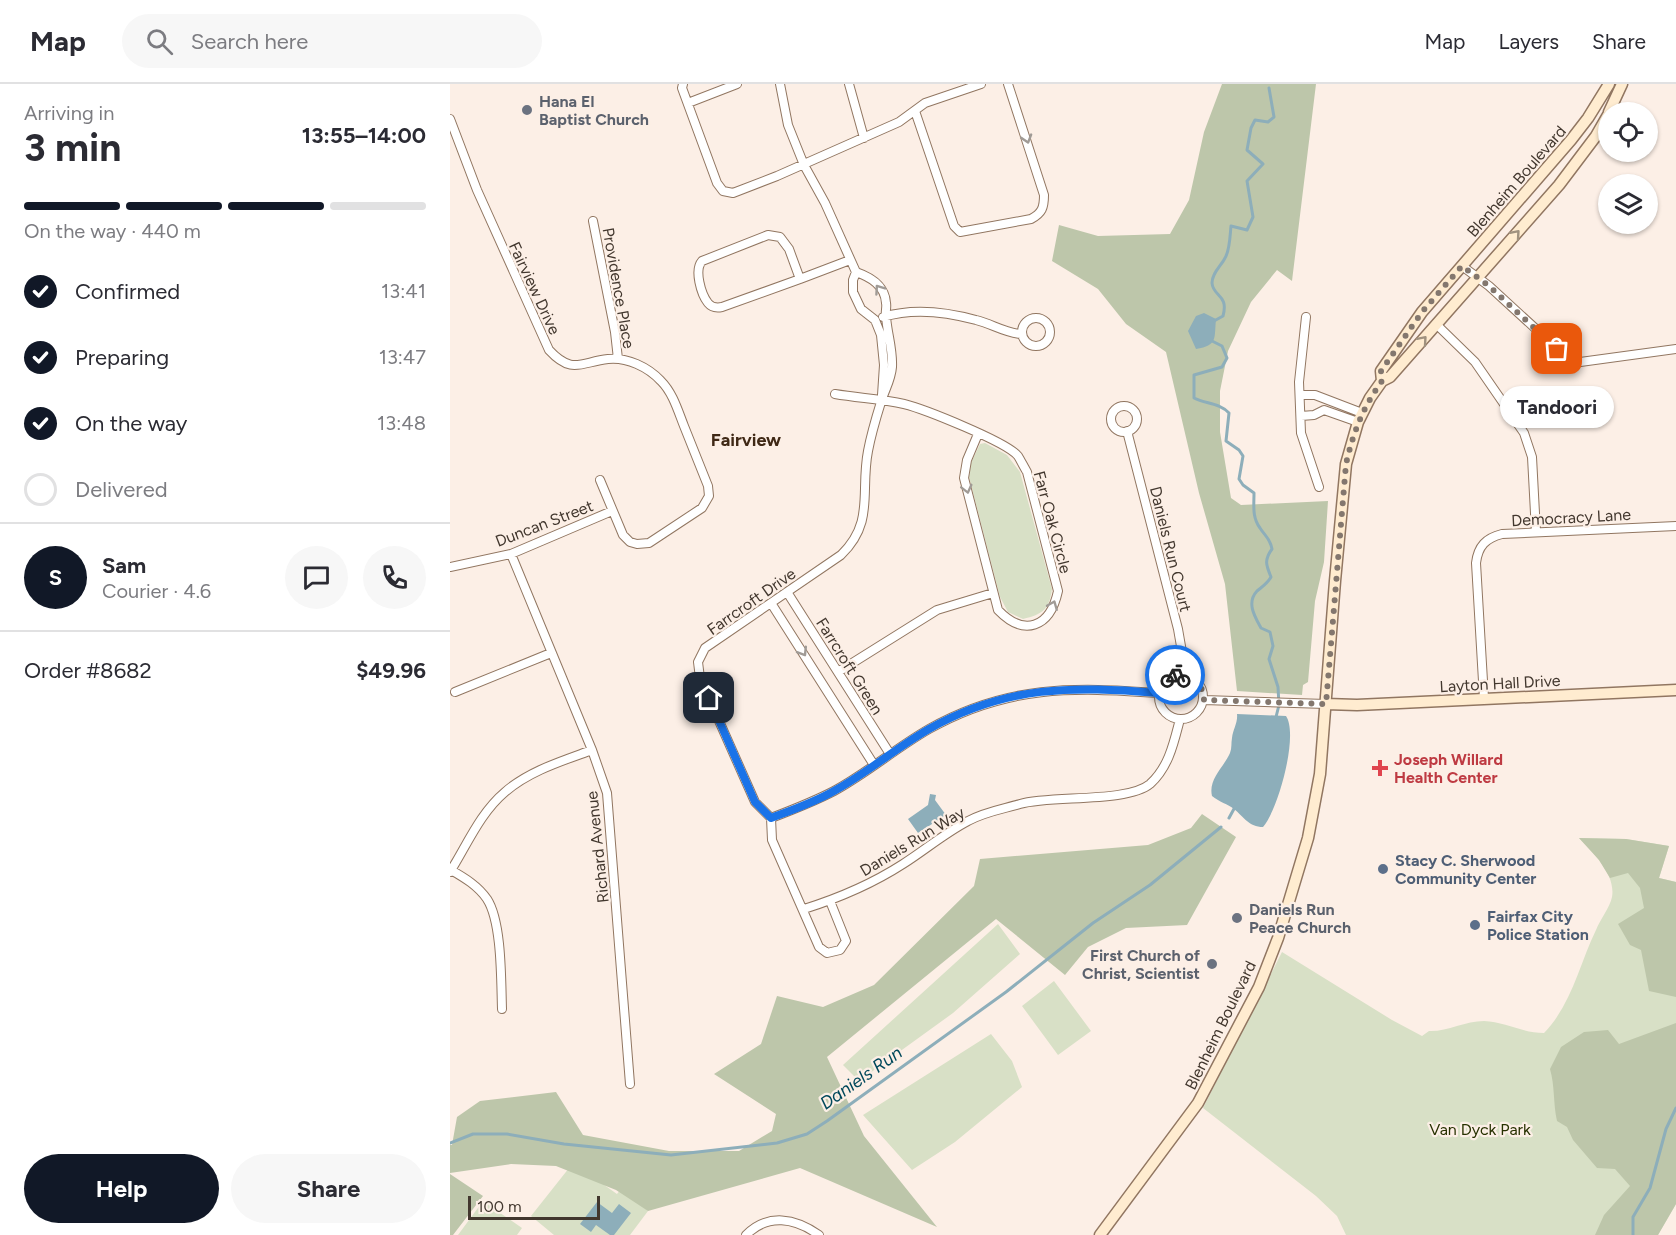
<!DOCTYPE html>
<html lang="en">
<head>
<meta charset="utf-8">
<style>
	:root { --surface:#fff; --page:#f7f7f7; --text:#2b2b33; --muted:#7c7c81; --line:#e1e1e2; --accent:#111827 }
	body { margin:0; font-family:Figtree,sans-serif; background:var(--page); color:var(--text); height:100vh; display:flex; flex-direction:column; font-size:22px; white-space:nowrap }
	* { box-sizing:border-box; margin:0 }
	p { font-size:20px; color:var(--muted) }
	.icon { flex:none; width:33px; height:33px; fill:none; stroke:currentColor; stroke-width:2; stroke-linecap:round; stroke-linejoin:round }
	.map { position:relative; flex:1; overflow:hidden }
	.details { display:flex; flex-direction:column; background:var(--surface); width:450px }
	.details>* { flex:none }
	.fabs { position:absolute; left:1148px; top:18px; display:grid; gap:12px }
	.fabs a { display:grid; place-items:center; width:60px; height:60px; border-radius:50%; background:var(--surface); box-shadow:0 2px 4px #0004; font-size:30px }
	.scale { position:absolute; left:18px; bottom:15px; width:132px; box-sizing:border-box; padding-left:6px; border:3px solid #42372e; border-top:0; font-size:16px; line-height:21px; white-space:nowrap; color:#42372e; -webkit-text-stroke:4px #fcefe6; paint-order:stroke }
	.pin { position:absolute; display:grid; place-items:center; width:51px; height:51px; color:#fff; margin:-26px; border-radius:12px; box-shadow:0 3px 9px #0006 }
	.courier { position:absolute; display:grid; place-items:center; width:60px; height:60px; margin:-30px; border:4px solid #1a73e8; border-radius:50%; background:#fff; color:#222; box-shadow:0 2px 8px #0007 }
	.bubble { position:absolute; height:42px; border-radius:21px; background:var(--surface); box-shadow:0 2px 4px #0004; font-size:20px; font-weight:700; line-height:42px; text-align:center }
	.head em { font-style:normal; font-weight:700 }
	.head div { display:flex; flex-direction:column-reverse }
	.head { display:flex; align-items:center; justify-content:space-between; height:102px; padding:0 24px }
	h1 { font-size:39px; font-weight:700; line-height:45px }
	.bar { display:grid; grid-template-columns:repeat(4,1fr); gap:9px 6px; align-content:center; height:72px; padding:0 24px }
	.bar i { height:8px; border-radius:4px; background:var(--line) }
	.bar .selected { background:var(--accent) }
	.bar p { grid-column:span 4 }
	.line { display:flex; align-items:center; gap:15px; padding:0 24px; border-top:2px solid var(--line) }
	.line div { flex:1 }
	.round { display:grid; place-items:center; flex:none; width:63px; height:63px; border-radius:32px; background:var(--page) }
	ol { padding:0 24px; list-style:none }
	li { display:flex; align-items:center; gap:18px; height:66px }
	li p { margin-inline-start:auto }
	li .icon { padding:6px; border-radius:50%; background:var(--accent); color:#fff; stroke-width:4 }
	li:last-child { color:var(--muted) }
	li i { width:33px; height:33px; border:3px solid var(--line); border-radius:50% }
	.button { display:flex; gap:12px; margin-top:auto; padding:12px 24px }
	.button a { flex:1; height:69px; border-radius:36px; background:var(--accent); color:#fff; font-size:24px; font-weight:700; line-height:69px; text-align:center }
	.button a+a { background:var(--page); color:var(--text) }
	header { display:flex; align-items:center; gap:36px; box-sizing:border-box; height:84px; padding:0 30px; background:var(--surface); border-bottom:2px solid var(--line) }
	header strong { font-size:28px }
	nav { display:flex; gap:33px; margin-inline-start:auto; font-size:21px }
	.search { width:420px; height:54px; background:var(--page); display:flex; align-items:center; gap:15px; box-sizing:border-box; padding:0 21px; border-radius:33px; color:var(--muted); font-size:22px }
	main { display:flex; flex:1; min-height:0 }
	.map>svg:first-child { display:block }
</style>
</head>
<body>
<header>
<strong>Map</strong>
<div class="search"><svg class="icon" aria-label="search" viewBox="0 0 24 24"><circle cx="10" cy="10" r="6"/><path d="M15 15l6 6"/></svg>Search here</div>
<nav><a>Map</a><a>Layers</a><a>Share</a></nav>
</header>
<main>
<section class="details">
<div class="head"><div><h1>3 min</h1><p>Arriving in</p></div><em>13:55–14:00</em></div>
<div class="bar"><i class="selected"></i><i class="selected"></i><i class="selected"></i><i></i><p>On the way · 440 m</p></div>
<ol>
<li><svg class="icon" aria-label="check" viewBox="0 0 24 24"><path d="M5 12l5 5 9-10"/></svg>Confirmed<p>13:41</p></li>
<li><svg class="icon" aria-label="check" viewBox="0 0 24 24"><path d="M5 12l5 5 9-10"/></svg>Preparing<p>13:47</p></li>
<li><svg class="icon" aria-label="check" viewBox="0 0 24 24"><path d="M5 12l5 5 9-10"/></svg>On the way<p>13:48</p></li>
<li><i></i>Delivered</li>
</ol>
<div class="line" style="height:108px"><b class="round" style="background:var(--accent);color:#fff">S</b><div><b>Sam</b><p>Courier · 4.6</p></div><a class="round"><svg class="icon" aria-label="chat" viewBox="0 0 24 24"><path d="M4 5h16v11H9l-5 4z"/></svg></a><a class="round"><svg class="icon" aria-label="phone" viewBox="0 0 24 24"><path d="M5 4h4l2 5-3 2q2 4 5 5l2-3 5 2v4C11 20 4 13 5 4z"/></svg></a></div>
<div class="line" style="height:78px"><div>Order #8682</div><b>$49.96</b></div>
<div class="button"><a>Help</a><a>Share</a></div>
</section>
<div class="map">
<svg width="1226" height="1151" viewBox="0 0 1226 1151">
	<rect width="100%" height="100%" fill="#fcefe6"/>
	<path fill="#d8e0c6" d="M 535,359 L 557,371 L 570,388 L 602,505 C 599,526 593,530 573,535 L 558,528 L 550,513 L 519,393 L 521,379 L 530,360 Z
		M 1129,754 L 1176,755 L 1219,762 L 1209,794 L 1226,798 L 1226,1120 L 1208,1151 L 896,1151 L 887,1132 L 866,1112 L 753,1024 L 832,868 L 942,936 L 972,952 L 979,947 C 996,948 1015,937 1034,937 C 1055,938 1073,949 1094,949 C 1122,920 1129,881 1146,846 C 1150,836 1160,823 1162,813 C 1166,790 1143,769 1129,754 Z
		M 548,840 L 570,870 L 503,929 L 409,997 L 393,981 Z
		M 604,897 L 641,947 L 608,971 L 572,922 Z
		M 541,950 L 562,977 L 572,1003 L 505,1058 L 462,1086 L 413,1031 Z
		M 123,1079 L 167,1110 L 173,1102 L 198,1127 L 180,1151 L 104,1151 L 81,1132 Z
		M 33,1117 L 72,1144 L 67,1151 L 8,1151 Z"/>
	<path fill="#bdc6aa" d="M 772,0 L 866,0 L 842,197 L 827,186 L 801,218 L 778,267 L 770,307 L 770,348 L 781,414 L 791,421 L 878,417 L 874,478 L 865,517 L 858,598 L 853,601 L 852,611 L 787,607 L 775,500 L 749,409 L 716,268 L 676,240 L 648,205 L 602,177 L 609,141 L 648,152 L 720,150 L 739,116 L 754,48 Z
		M 752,730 L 786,753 L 737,841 L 676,844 L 638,863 L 615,891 L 546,835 L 377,973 L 414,1052 L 487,1143 L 350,1084 L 198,1127 L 166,1106 L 106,1082 L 61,1080 L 0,1089 L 0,1061 L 2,1061 L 7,1033 L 30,1017 L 106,1008 L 133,1051 L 219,1067 L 289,1067 L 322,1047 L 326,1030 L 264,990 L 311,960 L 327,912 L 373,923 L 424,901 L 524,802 L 530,775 L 698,761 L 741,744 Z
		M 1129,754 L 1176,755 L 1219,762 L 1209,794 L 1226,798 L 1226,913 L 1199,907 L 1191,866 L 1180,861 L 1168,840 L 1194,824 L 1190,804 L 1178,789 L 1160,794 L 1149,776 Z
		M 1226,939 L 1226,1120 L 1208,1151 L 1145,1151 L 1154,1131 L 1180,1102 L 1165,1085 L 1147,1084 L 1123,1056 L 1117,1043 L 1107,1037 C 1103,1019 1105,1002 1100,985 L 1111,963 L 1134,948 L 1158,946 L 1169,960 Z
		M 0,1090 L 33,1112 L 3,1151 L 0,1151 Z"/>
	<path fill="#8daeba" d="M 754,229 L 766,235 C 764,255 768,261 746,265 L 738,247 L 746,232 Z
		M 787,630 L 836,632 C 849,651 828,726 813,743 C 799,743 794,733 784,725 C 778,720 769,718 762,712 C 758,695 774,683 780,669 C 782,664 781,659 782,654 C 783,645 788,639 787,630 Z
		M 480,710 L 486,711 L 485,716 L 496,731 L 468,749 L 458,735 L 478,721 Z
		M 147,1118 L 162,1129 L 169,1120 L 181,1129 L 164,1151 L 160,1151 L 146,1141 L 141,1148 L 130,1140 Z"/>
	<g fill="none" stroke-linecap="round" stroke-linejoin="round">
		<path stroke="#8daeba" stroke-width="3" d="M 764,237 L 773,232 C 779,210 763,213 762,199 C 762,189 771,182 775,174 C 780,166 780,151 781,142 L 797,146 L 803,133 L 797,97 L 813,80 L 797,66 L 801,44 L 805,36 L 818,38 L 824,33 L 819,4
			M 762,257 L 772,262 L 777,274 L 772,283 L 744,291 L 744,314 C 756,320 770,319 779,329 L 776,357 L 789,366 L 793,372 L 789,395 L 793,401 L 804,409 C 804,422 802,433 810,444 C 815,452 820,454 822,465 C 814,476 816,481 821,493 C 817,500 813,502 807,507 C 796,519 805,533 811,544 L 820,548 L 823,562 L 819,575 L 828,603 L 829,621 L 826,633
			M 779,734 L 785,723
			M 0,1059 L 23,1050 L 57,1050 L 114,1060 L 221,1071 L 327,1059 L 357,1050 L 377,1037 L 556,908 L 643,839 L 700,801 L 771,743
			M 1183,1151 L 1183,1133 L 1200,1104 L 1216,1045 L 1226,1024"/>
		<g stroke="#917661" stroke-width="10">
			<path id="street" d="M 233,0 L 232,4 L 267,99 L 273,107 L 283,109 L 327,92 L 449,38 L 475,19 L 531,0
				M 330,0 L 338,41 L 354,81 L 375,119 L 406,188 L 403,196 L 403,208 L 411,225 L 425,236 L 431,251 L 434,281 L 432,311
				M 399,0 L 414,54
				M 238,19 L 287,0
				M 465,27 L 504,142 L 510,148 L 581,135 C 592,129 594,124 594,111 L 558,0
				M 0,35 L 27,106 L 99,266 C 122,291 131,278 158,275 C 177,273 198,283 211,297 C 223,309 228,327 234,342 C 242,362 250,382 258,402 L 259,412 L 252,424 L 199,459 L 187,460 L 180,458 L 173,451 L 150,396
				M 143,137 L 165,248 L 168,275
				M 318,151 L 330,153 L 339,165 L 350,195 L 272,223 C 267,224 262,224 258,219 C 251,210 244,186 252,177 Z
				M 1012,182 L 1039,202 L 1123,279 L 1226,265
				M 350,195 L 400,176
				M 433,233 C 462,224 497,228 526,236 C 542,240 555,249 571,250
				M 856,233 L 849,298 L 851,349 L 869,403
				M572 248a14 14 0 1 1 28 0a14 14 0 1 1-28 0Z
				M 986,240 L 1025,278 L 1074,349 L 1082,373 L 1086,448
				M 385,310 C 408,314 432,315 454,320 C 474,325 557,358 568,372 C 571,377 574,383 577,388 L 608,507 C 600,544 574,553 548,526 L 514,394 L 517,376 L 528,350
				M 850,311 L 865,311 L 912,329
				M661 335a13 13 0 1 1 26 0a13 13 0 1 1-26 0Z
				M 851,332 L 864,331 L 874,326 L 908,338
				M 677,347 L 728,545 L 732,568 L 731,590
				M 61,470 L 142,666 L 157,709 L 180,1000
				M 0,483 L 61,470 L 162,427
				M 337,508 L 440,670
				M 321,519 L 424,681
				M 388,588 L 487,526 L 543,509
				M709 613a22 22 0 1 1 44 0a22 22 0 1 1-44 0Z
				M 5,608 L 101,569
				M 1034,614 L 1026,479 C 1028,462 1036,454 1052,450 L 1226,442
				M 754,616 L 876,620
				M 321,734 L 305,718 L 250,594 L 248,578 L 255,564 L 391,471 C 425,438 410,408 418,367 C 421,351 426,334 431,318 C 435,305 441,296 442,283 C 443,265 437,249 436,232 C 435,228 437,223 436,219 C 435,201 420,193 406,188
				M 321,734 C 342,726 363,718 384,707 C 417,689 446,664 479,645 C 557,601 623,603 709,609
				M 321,734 L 322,756 L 369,863 L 377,869 L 390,866 L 396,857 L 380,817
				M 1,786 C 15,794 28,802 37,815 C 52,838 51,896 52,925
				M 0,788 C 17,761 30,729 55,708 C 79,687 112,677 142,666
				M 354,825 C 389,814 422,800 453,780 C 475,766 495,749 518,737 C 534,728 553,725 570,720 C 602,711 677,719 700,700 C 719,683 724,658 730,635
				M 296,1151 C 318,1129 345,1134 369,1151"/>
		</g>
		<g stroke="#917661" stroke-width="13">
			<path id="secondary" d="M 1159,28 L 1172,0
				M 932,297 L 931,287 L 972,228 L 1121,56 L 1138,34 L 1159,0
				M 876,620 L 907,621 L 1226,606
				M 650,1151 L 748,1019 L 809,903 L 828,854 L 858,754 L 870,690 L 885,497 L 896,380 L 908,338 L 920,314 L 932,297 L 940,293 L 1109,101 L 1146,52 L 1158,31"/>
		</g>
		<use href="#street" stroke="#fff" stroke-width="8"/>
		<use href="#secondary" stroke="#ffecd0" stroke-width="10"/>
	</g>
	<defs><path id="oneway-chevron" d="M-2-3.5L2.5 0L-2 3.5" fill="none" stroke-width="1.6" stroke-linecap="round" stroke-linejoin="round" transform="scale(1.5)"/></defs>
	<g stroke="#a09b96">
		<use href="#oneway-chevron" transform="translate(577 55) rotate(73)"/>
		<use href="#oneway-chevron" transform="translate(429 205) rotate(-125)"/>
		<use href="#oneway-chevron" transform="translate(517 405) rotate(76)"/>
		<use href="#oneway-chevron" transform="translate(603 521) rotate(-68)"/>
		<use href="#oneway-chevron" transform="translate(353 568) rotate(58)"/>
	</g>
	<g stroke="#a0927f">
		<use href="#oneway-chevron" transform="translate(1066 150) rotate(-49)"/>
		<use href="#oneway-chevron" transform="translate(973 256) rotate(-49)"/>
	</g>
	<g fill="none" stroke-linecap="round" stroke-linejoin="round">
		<path stroke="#83776e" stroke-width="6" stroke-dasharray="0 10.8" d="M 725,591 C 742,589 753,599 754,616 L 876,620 L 896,380 C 903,349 913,323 932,297 L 931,287 L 972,228 L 1012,182 L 1039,202 L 1107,265"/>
		<path stroke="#1a73e8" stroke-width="8" d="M 259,614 L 305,718 L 321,734 C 342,726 363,719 384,707 C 417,689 446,664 479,645 C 557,601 623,602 709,609 L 714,599 L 725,591"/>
	</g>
	<g fill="#6b7280" stroke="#fcefe6" stroke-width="2">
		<circle cx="77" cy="26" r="6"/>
		<circle cx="787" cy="834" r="6"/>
		<circle cx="762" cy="880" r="6"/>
	</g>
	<path fill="#e0444e" stroke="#fcefe6" stroke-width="2" d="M927 675h6v6h6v6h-6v6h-6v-6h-6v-6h6z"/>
	<g fill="#5c6f8a" stroke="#fcefe6" stroke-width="2">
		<circle cx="933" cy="785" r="6"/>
		<circle cx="1025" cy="841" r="6"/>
	</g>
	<g text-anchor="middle" stroke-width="4.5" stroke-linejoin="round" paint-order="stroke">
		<g font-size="16" font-weight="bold" fill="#5b616d" stroke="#fcefe6" text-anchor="start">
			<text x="89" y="23">Hana El<tspan x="89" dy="18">Baptist Church</tspan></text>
			<text x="799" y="831">Daniels Run<tspan x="799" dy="18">Peace Church</tspan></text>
			<text x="750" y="877" text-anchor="end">First Church of<tspan x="750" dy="18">Christ, Scientist</tspan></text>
		</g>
		<g font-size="16" fill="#42372e" stroke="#fcefe6">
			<text transform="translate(1066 97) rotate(-49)" y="6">Blenheim Boulevard</text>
			<text transform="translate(85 204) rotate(65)" y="6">Fairview Drive</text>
			<text transform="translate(169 204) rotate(80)" y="6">Providence Place</text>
			<text transform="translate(1121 433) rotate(-3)" y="6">Democracy Lane</text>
			<text transform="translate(603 438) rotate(75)" y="6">Farr Oak Circle</text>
			<text transform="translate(94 439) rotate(-21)" y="6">Duncan Street</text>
			<text transform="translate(721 465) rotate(76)" y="6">Daniels Run Court</text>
			<text transform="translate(301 517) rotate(-35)" y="6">Farrcroft Drive</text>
			<text transform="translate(400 582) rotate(58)" y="6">Farrcroft Green</text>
			<text transform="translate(1050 599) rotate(-3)" y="6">Layton Hall Drive</text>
			<text transform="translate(462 757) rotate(-31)" y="6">Daniels Run Way</text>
			<text transform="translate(147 763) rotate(-96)" y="6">Richard Avenue</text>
			<text transform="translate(770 941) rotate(-64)" y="6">Blenheim Boulevard</text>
		</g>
		<g font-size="16" font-weight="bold" fill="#be3a42" stroke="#fcefe6" text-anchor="start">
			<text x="944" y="681">Joseph Willard<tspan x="944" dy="18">Health Center</tspan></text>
		</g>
		<g font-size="16" font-weight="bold" fill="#4e5e75" stroke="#fcefe6" text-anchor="start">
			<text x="945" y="782">Stacy C. Sherwood<tspan x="945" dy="18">Community Center</tspan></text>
			<text x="1037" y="838">Fairfax City<tspan x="1037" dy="18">Police Station</tspan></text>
		</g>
		<g font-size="16" fill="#273100" stroke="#fcefe6">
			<text x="1030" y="1051">Van Dyck Park</text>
		</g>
		<g font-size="18" font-weight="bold" fill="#3f2815" stroke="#fcefe6">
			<text x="296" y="362">Fairview</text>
		</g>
		<g font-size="18" font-style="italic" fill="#00485b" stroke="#fcefe6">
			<text transform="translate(411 994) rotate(-35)" y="6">Daniels Run</text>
		</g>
	</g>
</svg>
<div class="fabs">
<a><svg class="icon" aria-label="locate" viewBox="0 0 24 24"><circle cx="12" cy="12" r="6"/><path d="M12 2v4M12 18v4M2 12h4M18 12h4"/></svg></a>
<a><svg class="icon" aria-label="layers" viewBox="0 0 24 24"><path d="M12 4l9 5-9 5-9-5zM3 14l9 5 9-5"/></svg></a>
</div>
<div class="scale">100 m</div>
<div class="pin" style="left:1107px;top:265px;background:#ea580c"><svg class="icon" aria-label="bag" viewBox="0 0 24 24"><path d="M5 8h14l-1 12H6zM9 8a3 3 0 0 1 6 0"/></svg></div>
<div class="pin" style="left:259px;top:614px;background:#1f2937"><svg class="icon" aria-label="home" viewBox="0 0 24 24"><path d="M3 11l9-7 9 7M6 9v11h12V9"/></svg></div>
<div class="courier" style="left:725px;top:591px"><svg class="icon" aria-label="bike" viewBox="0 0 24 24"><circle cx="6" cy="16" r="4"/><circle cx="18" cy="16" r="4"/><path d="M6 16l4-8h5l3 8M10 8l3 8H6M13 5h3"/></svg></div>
<div class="bubble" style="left:1050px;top:302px;width:114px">Tandoori</div>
</div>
</main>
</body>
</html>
